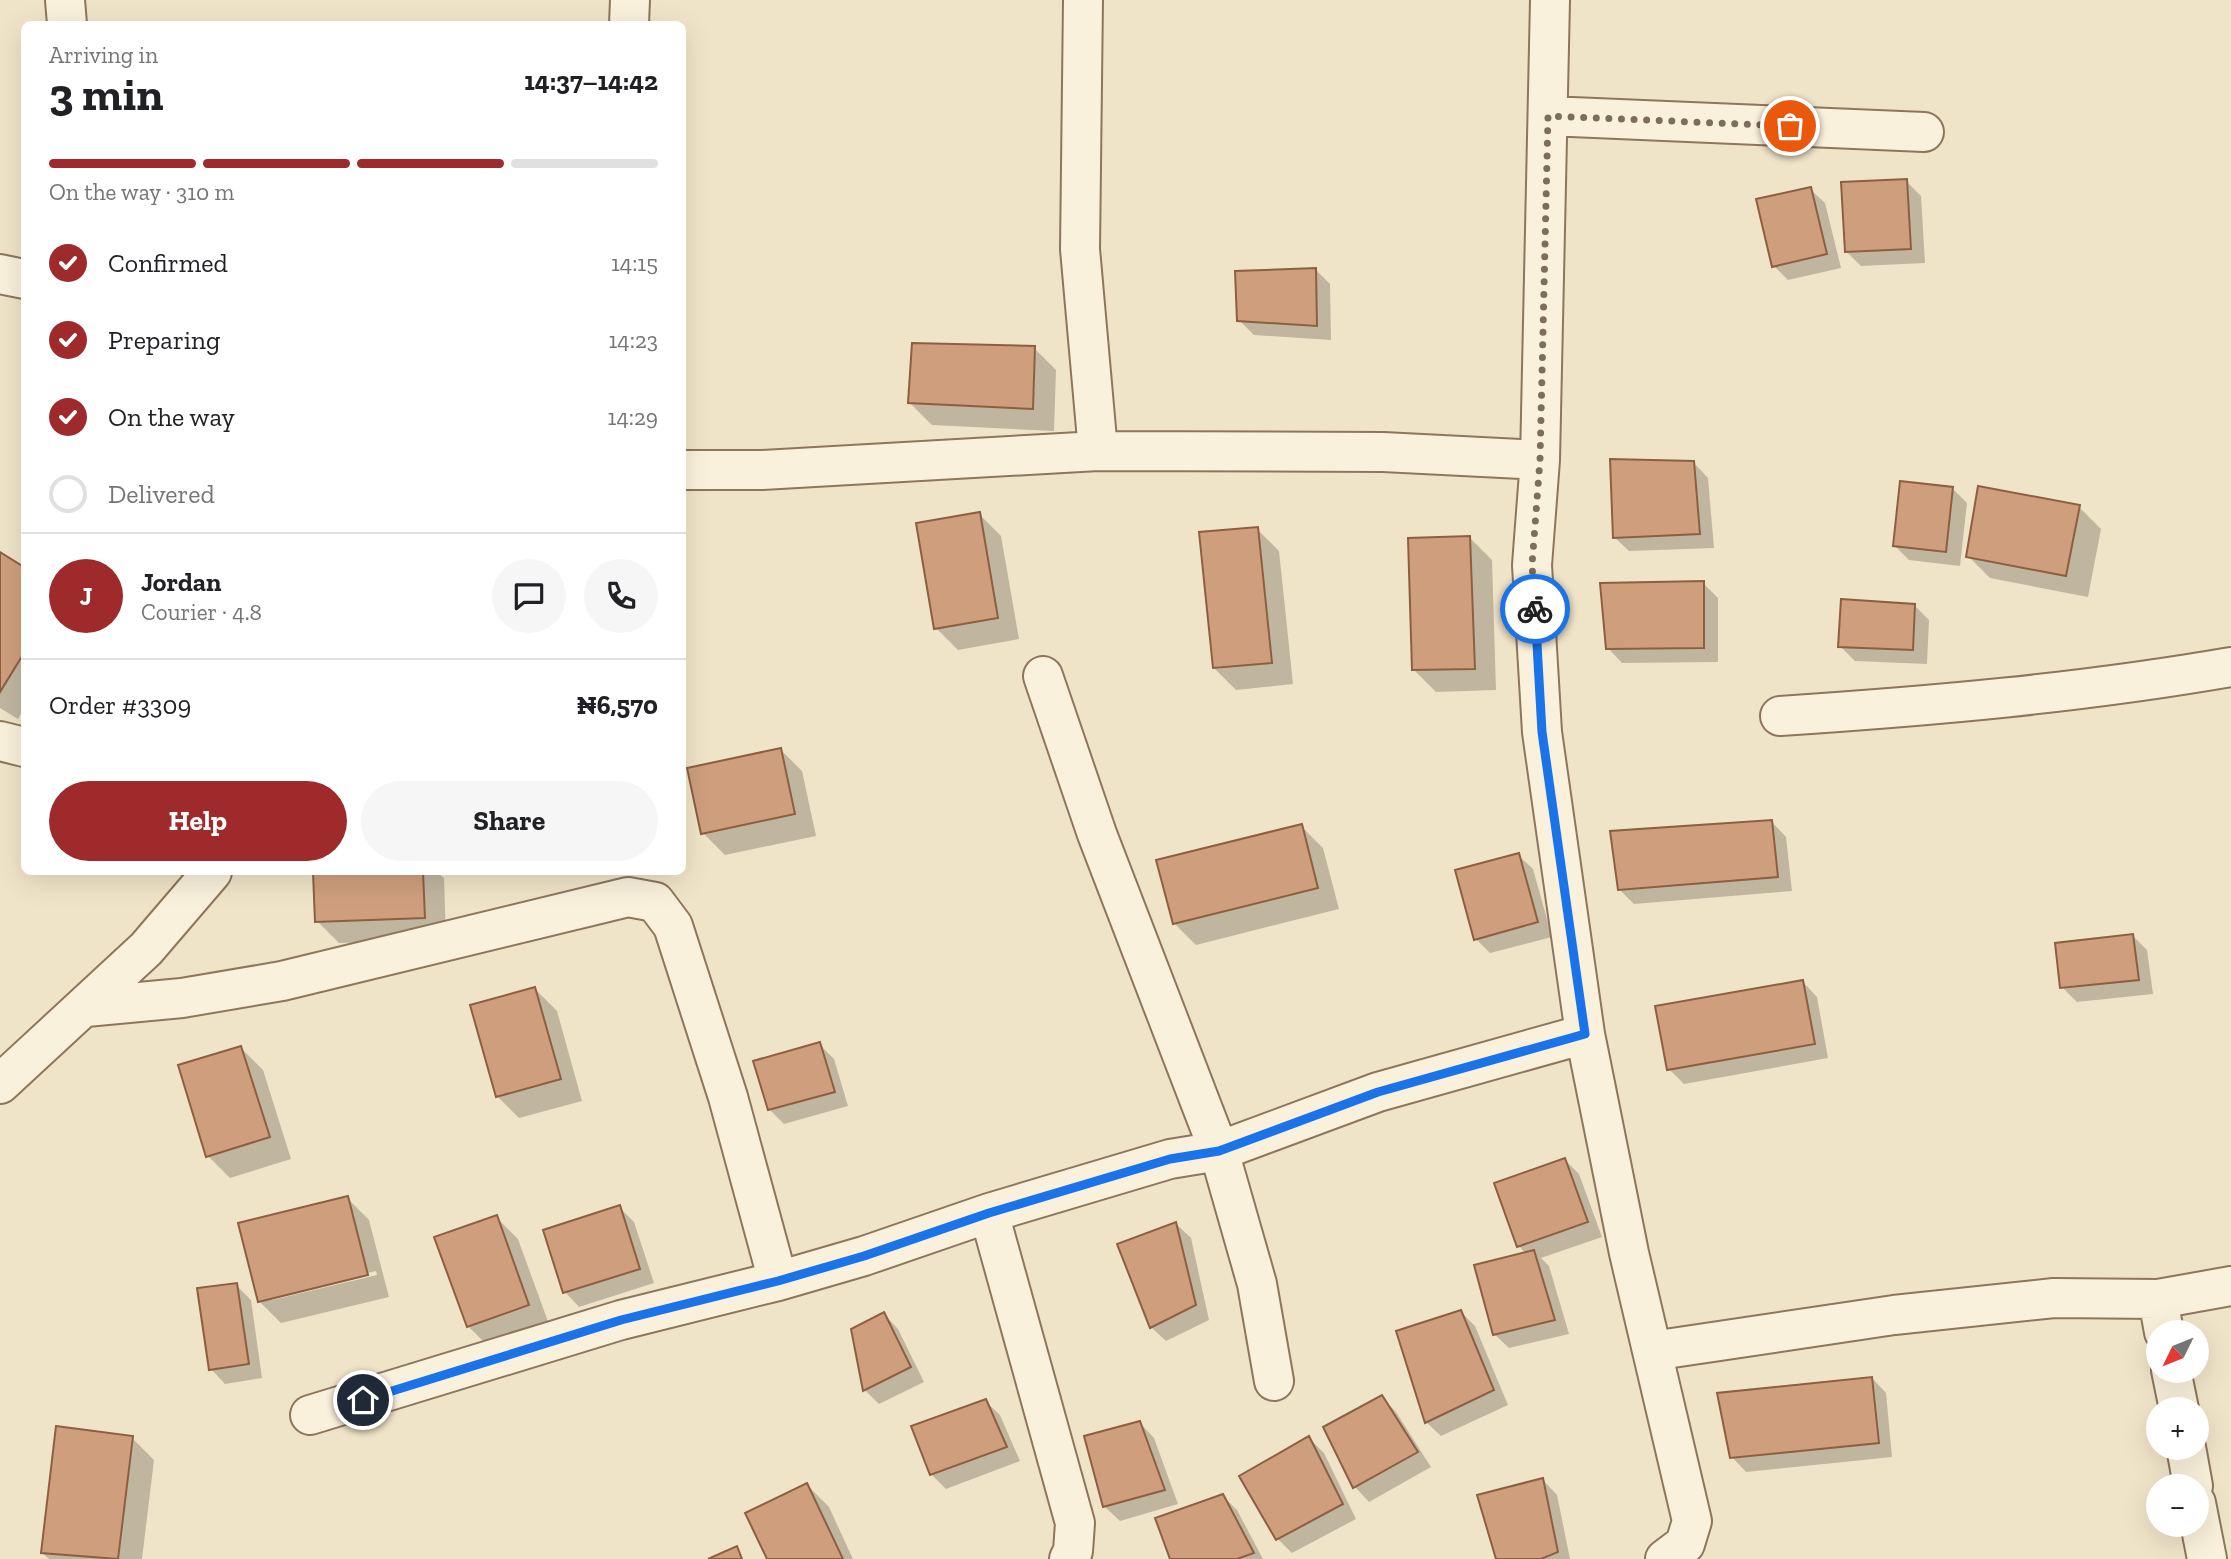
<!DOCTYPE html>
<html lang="en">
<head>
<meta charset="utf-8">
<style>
	:root { --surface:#fff; --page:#f6f6f6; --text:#202124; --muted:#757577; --line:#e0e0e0; --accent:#9e2a2b }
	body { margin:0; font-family:"Zilla Slab",serif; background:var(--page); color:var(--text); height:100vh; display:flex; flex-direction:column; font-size:26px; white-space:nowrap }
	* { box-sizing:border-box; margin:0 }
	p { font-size:23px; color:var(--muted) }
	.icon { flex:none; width:38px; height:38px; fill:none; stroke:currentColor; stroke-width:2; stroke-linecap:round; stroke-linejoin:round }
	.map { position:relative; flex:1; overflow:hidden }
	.sheet { position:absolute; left:21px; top:21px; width:665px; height:854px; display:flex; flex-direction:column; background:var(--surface); border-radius:10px; box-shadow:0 7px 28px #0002 }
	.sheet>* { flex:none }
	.needle { width:46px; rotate:227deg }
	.fabs { position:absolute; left:2146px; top:1320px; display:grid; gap:14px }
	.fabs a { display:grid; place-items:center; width:63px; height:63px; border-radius:50%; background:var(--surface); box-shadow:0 7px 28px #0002; font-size:35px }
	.pin { position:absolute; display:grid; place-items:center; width:60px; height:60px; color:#fff; margin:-30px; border:4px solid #fff; border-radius:50%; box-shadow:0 2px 7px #0007 }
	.courier { position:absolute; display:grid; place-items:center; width:70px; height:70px; margin:-35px; border:5px solid #1a73e8; border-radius:50%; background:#fff; color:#222; box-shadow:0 2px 9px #0007 }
	.headline em { font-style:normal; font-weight:800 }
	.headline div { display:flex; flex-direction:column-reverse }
	.headline { display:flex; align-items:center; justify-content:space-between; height:119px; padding:0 28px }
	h1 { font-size:46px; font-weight:800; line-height:52px }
	.bar { display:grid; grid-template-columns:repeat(4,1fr); gap:10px 7px; align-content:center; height:84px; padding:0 28px }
	.bar i { height:9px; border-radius:5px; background:var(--line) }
	.bar .active { background:var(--accent) }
	.bar p { grid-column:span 4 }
	.line { display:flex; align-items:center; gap:18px; padding:0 28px; border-top:2px solid var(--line) }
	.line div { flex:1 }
	.round { display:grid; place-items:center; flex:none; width:74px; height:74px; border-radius:37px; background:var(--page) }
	ol { padding:0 28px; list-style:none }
	li { display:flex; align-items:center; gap:21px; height:77px }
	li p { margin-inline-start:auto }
	li .icon { padding:7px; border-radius:50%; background:var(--accent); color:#fff; stroke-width:4 }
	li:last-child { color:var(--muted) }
	li i { width:38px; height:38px; border:4px solid var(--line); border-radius:50% }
	.primary-button { display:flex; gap:14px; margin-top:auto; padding:14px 28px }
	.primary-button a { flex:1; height:80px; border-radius:42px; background:var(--accent); color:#fff; font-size:28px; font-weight:800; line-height:80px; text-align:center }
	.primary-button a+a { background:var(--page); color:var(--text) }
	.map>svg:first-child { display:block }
</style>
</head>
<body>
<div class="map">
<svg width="2231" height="1559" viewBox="0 0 2231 1559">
	<rect width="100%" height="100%" fill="#f0e4c8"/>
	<path fill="#0003" fill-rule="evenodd" d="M 1906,181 L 1921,196 L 1925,263 L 1861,266 L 1846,251 Z
		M 1810,189 L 1825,203 L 1841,268 L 1788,280 L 1774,266 Z
		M 1315,269 L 1330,284 L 1331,340 L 1254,335 L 1239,320 Z
		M 1034,348 L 1056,370 L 1054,431 L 932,425 L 910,403 Z
		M 1694,463 L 1708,478 L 1714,548 L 1629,551 L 1614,537 Z
		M 1952,488 L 1967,503 L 1960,566 L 1909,560 L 1895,546 Z
		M 2079,507 L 2101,529 L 2088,597 L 1990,578 L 1968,556 Z
		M 979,514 L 1001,536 L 1019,639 L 958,650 L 936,628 Z
		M 1257,529 L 1279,551 L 1293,684 L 1236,690 L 1214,668 Z
		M 1470,538 L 1492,560 L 1496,690 L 1436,692 L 1414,670 Z
		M 0,554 L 24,569 L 24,709 L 18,719 L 0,708 Z
		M 1703,583 L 1718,598 L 1718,662 L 1622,663 L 1608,648 Z
		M 1914,605 L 1929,620 L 1927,664 L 1855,661 L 1840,646 Z
		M 780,749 L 802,771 L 816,836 L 725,855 L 703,833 Z
		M 1772,822 L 1786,837 L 1792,891 L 1634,904 L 1619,889 Z
		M 1301,826 L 1323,848 L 1339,909 L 1196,945 L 1174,923 Z
		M 1518,855 L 1533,869 L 1552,937 L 1490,953 L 1476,939 Z
		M 314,872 L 437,872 L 444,878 L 446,939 L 339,943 L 317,921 Z
		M 2133,936 L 2147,950 L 2153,994 L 2077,1002 L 2062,987 Z
		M 1803,982 L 1817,997 L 1828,1058 L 1684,1084 L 1669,1069 Z
		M 535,989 L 557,1011 L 582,1101 L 519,1118 L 497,1096 Z
		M 819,1044 L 834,1059 L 848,1106 L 784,1124 L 769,1109 Z
		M 241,1048 L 263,1070 L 291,1159 L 230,1178 L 208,1156 Z
		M 1565,1160 L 1579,1174 L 1602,1237 L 1541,1258 L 1549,1266 L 1569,1334 L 1509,1348 L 1494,1334 L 1526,1254 L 1519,1246 Z
		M 347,1198 L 369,1220 L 389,1297 L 281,1323 L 259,1301 ZM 376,1271 L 377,1275 L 272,1300 L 272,1296 Z
		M 619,1207 L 634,1222 L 654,1283 L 579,1307 L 565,1292 Z
		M 496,1217 L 518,1239 L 550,1327 L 490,1348 L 468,1326 Z
		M 1176,1224 L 1191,1238 L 1209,1320 L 1166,1341 L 1151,1327 Z
		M 236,1285 L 251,1300 L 262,1378 L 225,1384 L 211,1369 Z
		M 1461,1312 L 1475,1326 L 1508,1405 L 1441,1436 L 1426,1422 Z
		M 884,1314 L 898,1329 L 924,1382 L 879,1404 L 865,1390 Z
		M 1872,1378 L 1886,1393 L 1892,1457 L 1746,1472 L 1732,1457 Z
		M 1382,1397 L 1396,1412 L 1431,1467 L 1369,1502 L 1355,1487 L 1325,1427 Z
		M 985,1401 L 1000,1415 L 1020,1461 L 946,1489 L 931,1474 Z
		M 1140,1423 L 1154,1438 L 1178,1504 L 1120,1521 L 1105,1507 L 1086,1438 Z
		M 132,1438 L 154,1460 L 142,1559 L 49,1559 L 42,1553 Z
		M 1309,1438 L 1324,1453 L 1356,1519 L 1292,1553 L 1277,1538 Z
		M 1543,1480 L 1557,1495 L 1570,1559 L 1498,1559 Z
		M 807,1485 L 829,1507 L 853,1559 L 768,1559 Z
		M 1223,1496 L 1237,1510 L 1263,1559 L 1171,1559 Z"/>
	<path fill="#cf9f7d" stroke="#8d5f41" stroke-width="2" d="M 1907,179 L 1911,249 L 1845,252 L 1841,182 Z
		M 1811,187 L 1827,254 L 1772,267 L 1756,199 Z
		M 1316,268 L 1317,326 L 1237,321 L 1235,271 Z
		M 912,343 L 1035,346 L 1033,409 L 908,403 Z
		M 1610,459 L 1694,461 L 1700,534 L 1613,538 Z
		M 1900,481 L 1953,487 L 1946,552 L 1893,546 Z
		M 1978,486 L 2080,505 L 2066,576 L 1966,557 Z
		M 980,512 L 998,618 L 934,629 L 916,523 Z
		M 1258,527 L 1272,663 L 1213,668 L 1199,532 Z
		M 1470,536 L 1475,669 L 1412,670 L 1408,538 Z
		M 0,552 L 24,567 L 24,653 L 0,692 Z
		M 1704,581 L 1704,648 L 1606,649 L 1600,583 Z
		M 1841,599 L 1915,604 L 1913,650 L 1838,647 Z
		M 781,748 L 795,814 L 701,834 L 687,768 Z
		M 1772,820 L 1778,877 L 1618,890 L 1610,831 Z
		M 1302,824 L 1318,888 L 1173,924 L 1156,860 Z
		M 1519,853 L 1538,922 L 1474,940 L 1455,870 Z
		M 313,872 L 423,872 L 425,918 L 315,922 Z
		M 2133,934 L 2139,980 L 2060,988 L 2055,943 Z
		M 1803,980 L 1815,1044 L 1667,1070 L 1655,1006 Z
		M 535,987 L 561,1079 L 496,1097 L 470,1005 Z
		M 820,1042 L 835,1092 L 768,1110 L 753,1061 Z
		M 241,1046 L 270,1137 L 206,1157 L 178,1065 Z
		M 1565,1158 L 1588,1222 L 1517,1247 L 1494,1183 Z
		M 348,1196 L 368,1275 L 258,1302 L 238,1223 Z
		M 620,1205 L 640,1269 L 563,1293 L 543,1230 Z
		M 497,1215 L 529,1305 L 467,1327 L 434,1237 Z
		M 1176,1222 L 1196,1305 L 1150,1328 L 1117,1244 Z
		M 1534,1250 L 1555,1320 L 1493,1335 L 1474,1265 Z
		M 237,1283 L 249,1364 L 209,1370 L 197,1288 Z
		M 1461,1310 L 1494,1390 L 1425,1423 L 1396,1331 Z
		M 884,1312 L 911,1367 L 863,1391 L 851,1329 Z
		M 1872,1377 L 1879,1443 L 1730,1458 L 1717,1393 Z
		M 1382,1395 L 1418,1452 L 1353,1488 L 1323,1427 Z
		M 986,1399 L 1007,1447 L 930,1475 L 911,1426 Z
		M 1140,1421 L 1165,1490 L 1103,1507 L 1084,1436 Z
		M 56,1426 L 133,1436 L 118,1559 L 41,1553 Z
		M 1309,1436 L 1343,1504 L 1276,1540 L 1239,1476 Z
		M 1543,1478 L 1558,1552 L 1541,1559 L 1496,1559 L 1477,1495 Z
		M 807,1483 L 843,1559 L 767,1559 L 745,1513 Z
		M 1223,1494 L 1254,1553 L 1237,1559 L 1170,1559 L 1155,1518 Z
		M 737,1546 L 742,1559 L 708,1559 Z"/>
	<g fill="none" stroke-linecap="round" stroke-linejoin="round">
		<g stroke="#8d765c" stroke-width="42">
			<path id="minor" d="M 65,0 L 67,24
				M 1083,0 L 1080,249 L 1098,451
				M 1550,0 L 1540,460 L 1532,565 L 1542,732 L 1585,1034 L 1629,1253 L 1692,1521 L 1685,1544 L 1665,1559
				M 629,24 L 630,0
				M 1548,116 L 1924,132
				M 0,274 L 24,279
				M 682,470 L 762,470 L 1098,451 L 1383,452 L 1540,460
				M 1043,676 L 1097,834 L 1219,1151 L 1257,1284 L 1274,1381
				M 1780,716 C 1931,706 2081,693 2231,667
				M 0,741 L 24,747
				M 86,1007 L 182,998 L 282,981 L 628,897 L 655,902 L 673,926 L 728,1097 L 778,1281
				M 0,1084 L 146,949 L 212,872
				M 989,1213 L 1075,1523 L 1073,1551 L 1069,1559
				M 2158,1299 L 2164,1332
				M 1652,1351 L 1894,1315 L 2054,1298 L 2158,1299 L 2231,1286
				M 2171,1370 L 2179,1409
				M 310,1415 L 621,1320 L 778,1281 L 864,1256 L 989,1213 L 1170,1159 L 1219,1151 L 1378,1092 L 1585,1034
				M 2186,1447 L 2193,1486
				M 2196,1503 L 2207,1559"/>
		</g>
		<use href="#minor" stroke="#faf1dc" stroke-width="38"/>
	</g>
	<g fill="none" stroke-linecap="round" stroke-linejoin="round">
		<path stroke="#7c6e5b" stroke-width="7" stroke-dasharray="0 12.6" d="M 1535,609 L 1532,565 L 1540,460 L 1548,116 L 1790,126"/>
		<path stroke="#1a73e8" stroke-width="9" d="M 363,1400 L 621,1320 L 778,1281 L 864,1256 L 989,1213 L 1170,1159 L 1219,1151 L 1378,1092 L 1585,1034 L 1542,732 L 1535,609"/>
	</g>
</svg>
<div class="fabs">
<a><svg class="needle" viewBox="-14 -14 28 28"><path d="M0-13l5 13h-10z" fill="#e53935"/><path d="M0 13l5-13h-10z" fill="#757577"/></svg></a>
<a>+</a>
<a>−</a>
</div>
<div class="pin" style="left:1790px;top:126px;background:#ea580c"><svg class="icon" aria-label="bag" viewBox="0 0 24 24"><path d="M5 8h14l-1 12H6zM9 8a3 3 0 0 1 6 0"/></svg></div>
<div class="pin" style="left:363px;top:1400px;background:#1f2937"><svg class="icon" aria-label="home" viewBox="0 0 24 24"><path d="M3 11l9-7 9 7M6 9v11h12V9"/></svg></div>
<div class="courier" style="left:1535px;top:609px"><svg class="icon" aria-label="bike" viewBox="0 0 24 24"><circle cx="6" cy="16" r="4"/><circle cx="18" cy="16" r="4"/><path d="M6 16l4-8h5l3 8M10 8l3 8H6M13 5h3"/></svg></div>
<section class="sheet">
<div class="headline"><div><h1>3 min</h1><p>Arriving in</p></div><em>14:37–14:42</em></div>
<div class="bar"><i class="active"></i><i class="active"></i><i class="active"></i><i></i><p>On the way · 310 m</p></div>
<ol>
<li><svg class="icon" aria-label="check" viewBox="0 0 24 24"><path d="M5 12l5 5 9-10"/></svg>Confirmed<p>14:15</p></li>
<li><svg class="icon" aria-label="check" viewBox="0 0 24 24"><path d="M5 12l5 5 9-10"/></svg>Preparing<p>14:23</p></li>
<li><svg class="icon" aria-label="check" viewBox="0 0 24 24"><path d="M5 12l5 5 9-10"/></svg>On the way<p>14:29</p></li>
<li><i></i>Delivered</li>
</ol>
<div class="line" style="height:126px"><b class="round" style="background:var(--accent);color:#fff">J</b><div><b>Jordan</b><p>Courier · 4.8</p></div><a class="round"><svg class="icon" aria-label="chat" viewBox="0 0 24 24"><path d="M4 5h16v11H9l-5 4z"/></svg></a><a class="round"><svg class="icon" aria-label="phone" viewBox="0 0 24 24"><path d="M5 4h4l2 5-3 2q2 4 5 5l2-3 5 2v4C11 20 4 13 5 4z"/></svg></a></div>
<div class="line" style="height:91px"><div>Order #3309</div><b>₦6,570</b></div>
<div class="primary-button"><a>Help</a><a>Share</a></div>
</section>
</div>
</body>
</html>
